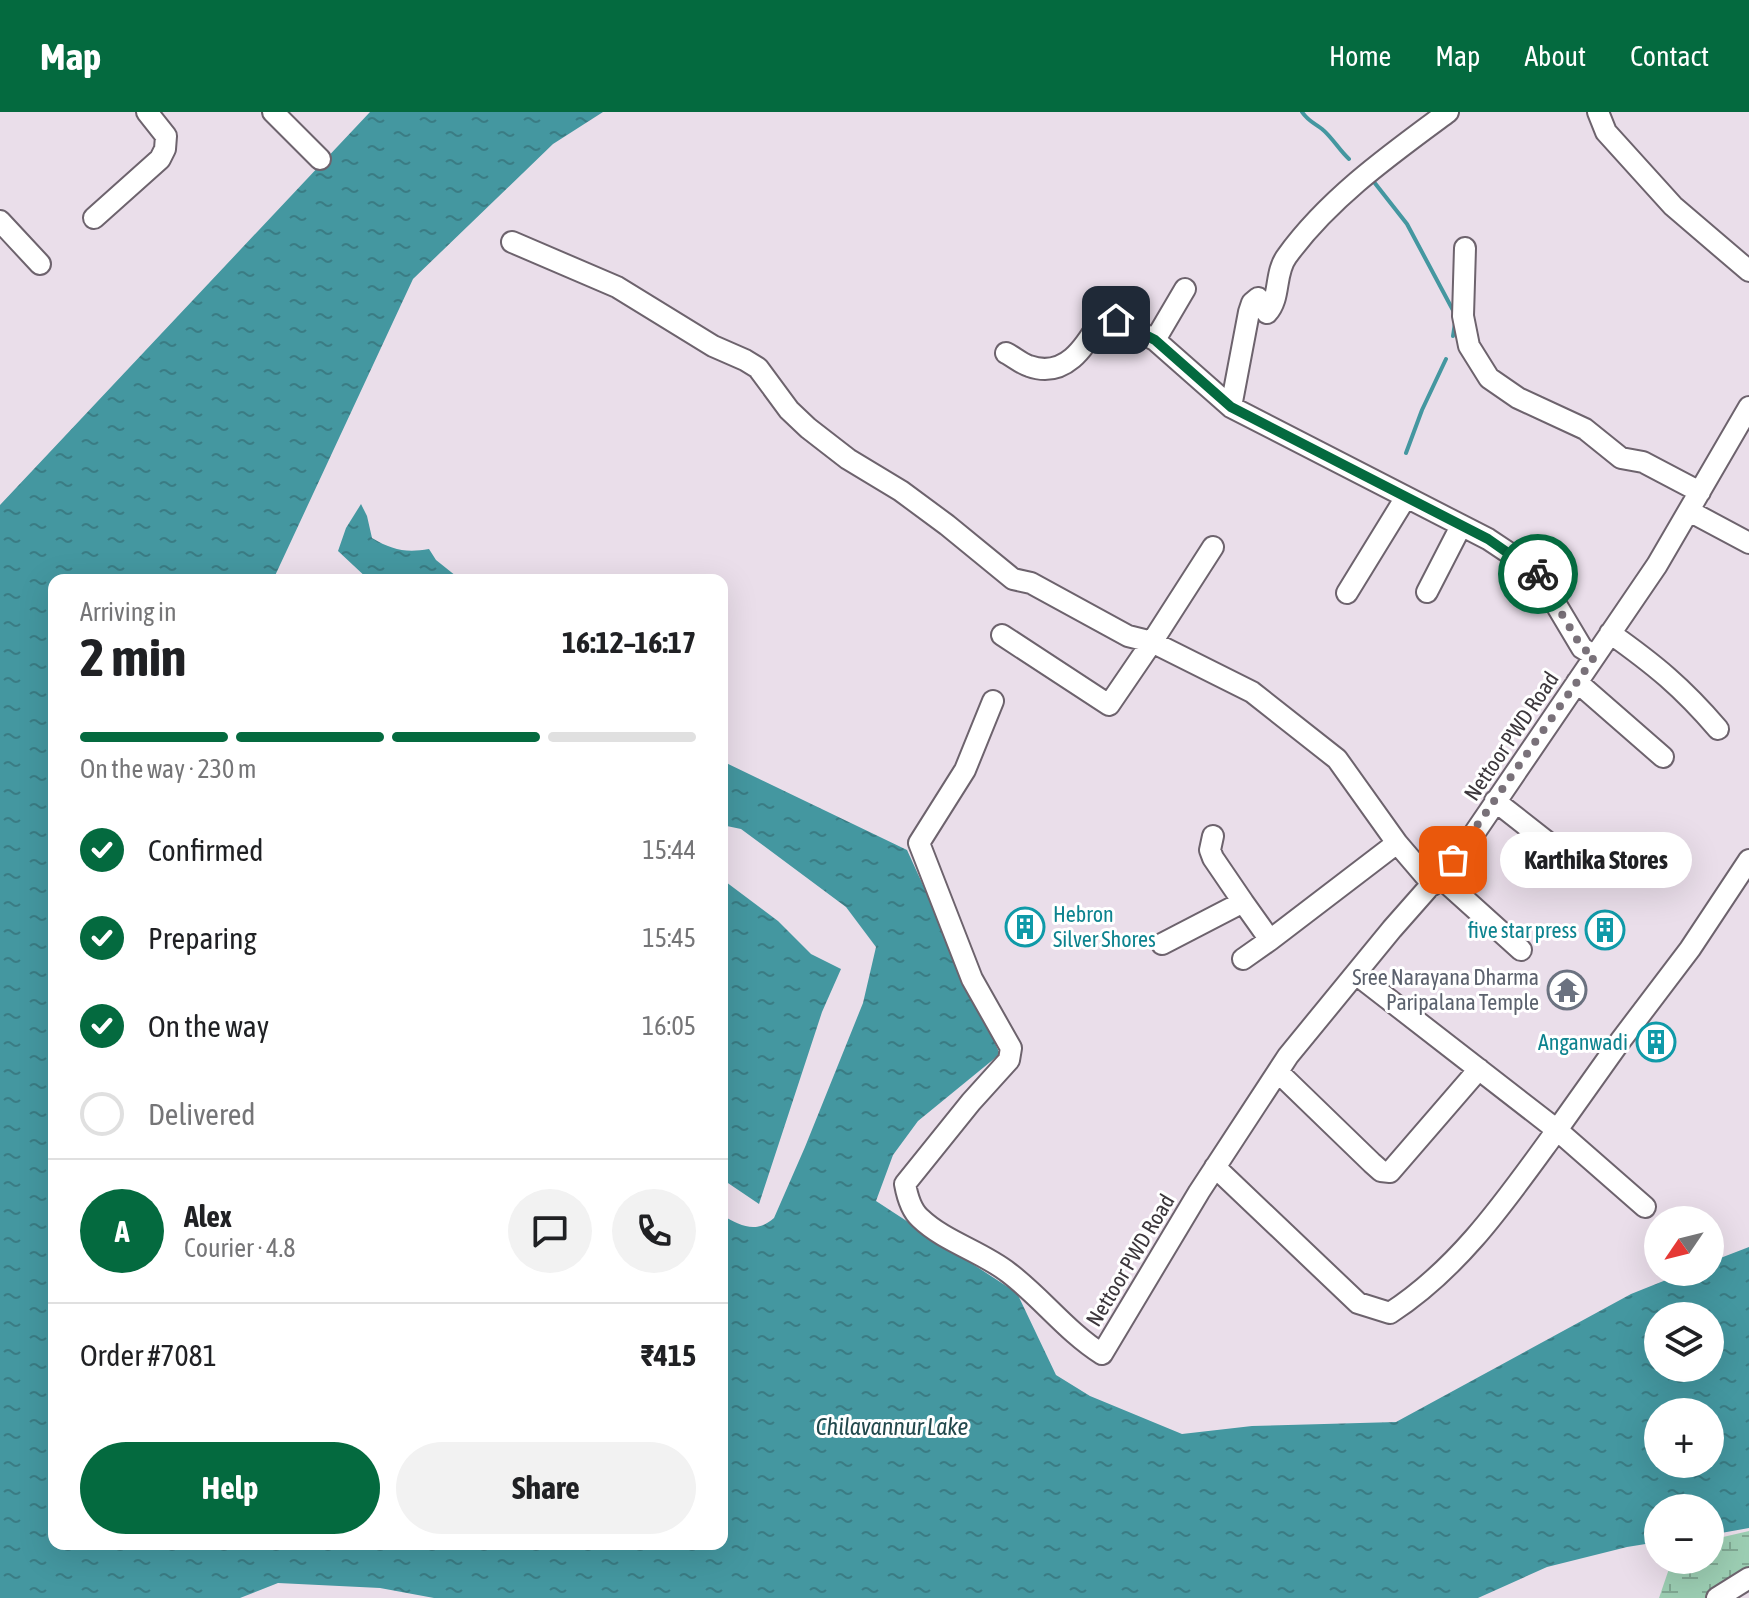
<!DOCTYPE html>
<html lang="en">
<head>
<meta charset="utf-8">
<style>
	:root { --surface:#fff; --page:#f2f2f2; --text:#202124; --muted:#757577; --line:#e0e0e0; --accent:#046a3f }
	body { margin:0; font-family:"Asap Condensed",sans-serif; background:var(--page); color:var(--text); height:100vh; display:flex; flex-direction:column; font-size:30px; white-space:nowrap }
	* { box-sizing:border-box; margin:0 }
	p { font-size:26px; color:var(--muted) }
	.icon { flex:none; width:44px; height:44px; fill:none; stroke:currentColor; stroke-width:2; stroke-linecap:round; stroke-linejoin:round }
	.map { position:relative; flex:1; overflow:hidden }
	.details { position:absolute; left:48px; top:462px; width:680px; height:976px; display:flex; flex-direction:column; background:var(--surface); border-radius:16px; box-shadow:0 8px 32px #0002 }
	.details>* { flex:none }
	.needle { width:52px; rotate:235deg }
	.fabs { position:absolute; left:1644px; top:1094px; display:grid; gap:16px }
	.fabs a { display:grid; place-items:center; width:80px; height:80px; border-radius:50%; background:var(--surface); box-shadow:0 8px 32px #0002; font-size:40px }
	.pin { position:absolute; display:grid; place-items:center; width:68px; height:68px; color:#fff; margin:-34px; border-radius:16px; box-shadow:0 4px 12px #0006 }
	.courier { position:absolute; display:grid; place-items:center; width:80px; height:80px; margin:-40px; border:6px solid #046a3f; border-radius:50%; background:#fff; color:#222; box-shadow:0 2px 10px #0007 }
	.bubble { position:absolute; height:56px; border-radius:28px; background:var(--surface); box-shadow:0 8px 32px #0002; font-size:26px; font-weight:700; line-height:56px; text-align:center }
	.overview em { font-style:normal; font-weight:700 }
	.overview div { display:flex; flex-direction:column-reverse }
	.overview { display:flex; align-items:center; justify-content:space-between; height:136px; padding:0 32px }
	h1 { font-size:52px; font-weight:700; line-height:60px }
	.bar { display:grid; grid-template-columns:repeat(4,1fr); gap:12px 8px; align-content:center; height:96px; padding:0 32px }
	.bar i { height:10px; border-radius:6px; background:var(--line) }
	.bar .current { background:var(--accent) }
	.bar p { grid-column:span 4 }
	.line { display:flex; align-items:center; gap:20px; padding:0 32px; border-top:2px solid var(--line) }
	.line div { flex:1 }
	.round { display:grid; place-items:center; flex:none; width:84px; height:84px; border-radius:42px; background:var(--page) }
	ol { padding:0 32px; list-style:none }
	li { display:flex; align-items:center; gap:24px; height:88px }
	li p { margin-inline-start:auto }
	li .icon { padding:8px; border-radius:50%; background:var(--accent); color:#fff; stroke-width:4 }
	li:last-child { color:var(--muted) }
	li i { width:44px; height:44px; border:4px solid var(--line); border-radius:50% }
	.primary-button { display:flex; gap:16px; margin-top:auto; padding:16px 32px }
	.primary-button a { flex:1; height:92px; border-radius:48px; background:var(--accent); color:#fff; font-size:32px; font-weight:700; line-height:92px; text-align:center }
	.primary-button a+a { background:var(--page); color:var(--text) }
	header { display:flex; align-items:center; gap:48px; box-sizing:border-box; height:112px; padding:0 40px; background:var(--accent); color:#fff }
	header strong { font-size:38px }
	nav { display:flex; gap:44px; margin-inline-start:auto; font-size:28px }
	.map>svg:first-child { display:block }
</style>
</head>
<body>
<header>
<strong>Map</strong>
<nav><a>Home</a><a>Map</a><a>About</a><a>Contact</a></nav>
</header>
<div class="map">
<svg width="1749" height="1486" viewBox="0 0 1749 1486">
	<defs>
		<pattern id="wetland-marsh" width="20" height="14" patternUnits="userSpaceOnUse" patternTransform="scale(2)"><rect width="20" height="14" fill="#9cceb3"/><path d="M1 5h8M5 5V1M11 12h8M15 12V8" fill="none" stroke="#80a893"/></pattern>
		<pattern id="water-ripples" width="26" height="14" patternUnits="userSpaceOnUse" patternTransform="scale(2)"><rect width="26" height="14" fill="#4497a0"/><path d="M2 4q2-2 4 0t4 0M15 11q2-2 4 0t4 0" fill="none" stroke="#3a7c84"/></pattern>
	</defs>
	<rect width="100%" height="100%" fill="#eadeea"/>
	<path fill="url(#wetland-marsh)" d="M 1749,1419 L 1749,1458 L 1706,1486 L 1659,1486 L 1672,1448 L 1710,1448 L 1710,1428 Z"/>
	<path fill="url(#water-ripples)" fill-rule="evenodd" d="M 370,0 L 603,0 L 553,32 L 413,167 L 273,468 L 54,468 L 54,1432 L 722,1432 L 722,1103 C 741,1114 756,1122 774,1106 L 805,1035 L 863,891 L 876,835 L 846,795 L 741,717 L 722,713 L 722,649 L 907,738 L 1000,942 L 918,1009 L 893,1043 L 876,1089 L 1017,1181 L 1056,1263 L 1090,1284 L 1182,1322 L 1252,1314 L 1396,1310 L 1631,1182 L 1686,1160 L 1710,1160 L 1710,1150 L 1749,1135 L 1749,1416 L 1710,1423 L 1710,1396 L 1658,1396 L 1658,1430 L 1627,1435 L 1547,1455 L 1478,1486 L 434,1486 L 380,1476 L 278,1471 L 240,1486 L 0,1486 L 0,393 ZM 1658,1204 L 1710,1204 L 1710,1256 L 1658,1256 ZM 1658,1300 L 1710,1300 L 1710,1352 L 1658,1352 Z
		M 361,392 L 367,404 L 372,426 C 392,438 406,441 429,437 L 436,448 L 461,468 L 369,468 L 338,439 L 346,416 Z
		M 722,767 L 778,809 L 811,842 L 841,857 L 822,900 L 759,1092 L 722,1067 Z"/>
	<g fill="none" stroke-linecap="round" stroke-linejoin="round">
		<path stroke="#4497a0" stroke-width="4" d="M 1302,0 C 1308,9 1314,11 1322,17 C 1332,25 1339,38 1349,47
			M 1374,70 L 1407,112 L 1455,202
			M 1453,224 L 1455,211
			M 1406,341 L 1422,298 L 1446,247"/>
		<g stroke="#6d636d" stroke-width="24">
			<path id="minor" d="M 273,0 L 320,47
				M 1598,0 L 1606,20 L 1673,94 L 1749,159
				M 94,106 L 160,47 L 165,37 L 166,24 L 147,0
				M 0,109 L 40,152
				M 512,130 L 617,175 L 713,234 L 745,248 L 758,256 L 789,298 L 808,316 L 848,347 L 901,379 L 947,413 L 1013,467 L 1031,471 L 1128,524 L 1152,530 L 1109,593 L 1002,523
				M 1465,136 L 1463,204 L 1469,234 L 1489,266 L 1518,286 L 1585,317 L 1621,346 L 1643,350 L 1700,380
				M 1155,228 L 1185,177
				M 1006,241 C 1014,245 1022,252 1029,254 C 1065,267 1085,235 1100,209 L 1116,208 L 1155,228 L 1231,295 L 1488,427 L 1536,459 L 1582,536 L 1595,544
				M 1231,295 L 1249,200 L 1252,191 L 1258,186 L 1267,201 C 1281,186 1274,161 1287,144 C 1329,86 1391,42 1448,0
				M 1689,399 L 1749,431
				M 1213,435 L 1152,530 L 1252,580 L 1337,647 L 1397,731
				M 1427,480 L 1461,414
				M 1347,481 L 1406,385
				M 1610,521 C 1655,553 1682,575 1718,617
				M 1577,570 L 1663,645
				M 993,589 L 965,658 L 919,731 L 972,867 L 1011,936 L 1009,948 L 971,990 L 905,1072 C 907,1083 911,1098 920,1106 C 945,1130 981,1139 1009,1161 C 1042,1186 1067,1220 1102,1242 L 1199,1080 L 1288,944 L 1392,817 L 1467,732 L 1657,453 L 1749,295
				M 1495,689 L 1583,758
				M 1213,724 L 1210,738 L 1213,746 L 1243,790
				M 1440,765 L 1521,838
				M 1162,832 L 1243,790 L 1270,828 L 1397,731 L 1433,773
				M 1243,847 L 1270,828
				M 1278,960 L 1372,1051 L 1381,1059 L 1390,1060 L 1479,957
				M 1215,1055 L 1358,1191 L 1390,1201 C 1461,1155 1508,1085 1557,1018 L 1356,862
				M 1645,1095 L 1557,1018 L 1621,928 L 1690,837 L 1749,748
				M 1717,1486 L 1749,1466"/>
		</g>
		<use href="#minor" stroke="#fff" stroke-width="20"/>
	</g>
	<g fill="none" stroke-linecap="round" stroke-linejoin="round">
		<path stroke="#797179" stroke-width="8" stroke-dasharray="0 14.4" d="M 1453,748 L 1595,544 L 1582,536 L 1538,462"/>
		<path stroke="#046a3f" stroke-width="10" d="M 1116,208 L 1155,228 L 1231,295 L 1488,427 L 1538,462"/>
	</g>
	<defs>
		<g id="building-ring" transform="scale(2)"><circle r="9.5" fill="#fff" stroke="#0f9aa8" stroke-width="1.5"/><path d="M-4-6H4V6H1V3H-1V6H-4ZM-2.5-4.3h1.7v1.8h-1.7ZM.8-4.3h1.7v1.8H.8ZM-2.5-1h1.7V.8h-1.7ZM.8-1h1.7V.8H.8Z" fill="#0f9aa8"/></g>
		<g id="temple-ring" transform="scale(2)"><circle r="9.5" fill="#fff" stroke="#6b7280" stroke-width="1.5"/><path d="M0-6L5-2H3V0L6.5 2.5H4V6H1.5V3h-3V6H-4V2.5H-6.5L-3 0V-2H-5Z" fill="#6b7280"/></g>
	</defs>
	<g fill-rule="evenodd">
		<use href="#building-ring" x="1025" y="815"/>
		<use href="#building-ring" x="1605" y="818"/>
		<use href="#temple-ring" x="1567" y="878"/>
		<use href="#building-ring" x="1656" y="930"/>
	</g>
	<g text-anchor="middle" stroke-width="6" stroke-linejoin="round" paint-order="stroke">
		<g font-size="22" fill="#3c373c" stroke="#fff">
			<text transform="translate(1511 624) rotate(-56)" y="8">Nettoor PWD Road</text>
			<text transform="translate(1130 1148) rotate(-59)" y="8">Nettoor PWD Road</text>
		</g>
		<g font-size="22" fill="#0d838f" stroke="#fff" text-anchor="end">
			<text x="1053" y="810" text-anchor="start">Hebron<tspan x="1053" dy="25">Silver Shores</tspan></text>
			<text x="1577" y="826">five star press</text>
			<text x="1628" y="938">Anganwadi</text>
		</g>
		<g font-size="22" fill="#5b616d" stroke="#fff" text-anchor="end">
			<text x="1539" y="873">Sree Narayana Dharma<tspan x="1539" dy="25">Paripalana Temple</tspan></text>
		</g>
		<g font-size="24" font-style="italic" fill="#21484c" stroke="#fff">
			<text x="892" y="1323">Chilavannur Lake</text>
		</g>
	</g>
</svg>
<div class="fabs">
<a><svg class="needle" viewBox="-14 -14 28 28"><path d="M0-13l5 13h-10z" fill="#e53935"/><path d="M0 13l5-13h-10z" fill="#757577"/></svg></a>
<a><svg class="icon" aria-label="layers" viewBox="0 0 24 24"><path d="M12 4l9 5-9 5-9-5zM3 14l9 5 9-5"/></svg></a>
<a>+</a>
<a>−</a>
</div>
<div class="pin" style="left:1453px;top:748px;background:#ea580c"><svg class="icon" aria-label="bag" viewBox="0 0 24 24"><path d="M5 8h14l-1 12H6zM9 8a3 3 0 0 1 6 0"/></svg></div>
<div class="pin" style="left:1116px;top:208px;background:#1f2937"><svg class="icon" aria-label="home" viewBox="0 0 24 24"><path d="M3 11l9-7 9 7M6 9v11h12V9"/></svg></div>
<div class="courier" style="left:1538px;top:462px"><svg class="icon" aria-label="bike" viewBox="0 0 24 24"><circle cx="6" cy="16" r="4"/><circle cx="18" cy="16" r="4"/><path d="M6 16l4-8h5l3 8M10 8l3 8H6M13 5h3"/></svg></div>
<div class="bubble" style="left:1500px;top:720px;width:192px">Karthika Stores</div>
<section class="details">
<div class="overview"><div><h1>2 min</h1><p>Arriving in</p></div><em>16:12–16:17</em></div>
<div class="bar"><i class="current"></i><i class="current"></i><i class="current"></i><i></i><p>On the way · 230 m</p></div>
<ol>
<li><svg class="icon" aria-label="check" viewBox="0 0 24 24"><path d="M5 12l5 5 9-10"/></svg>Confirmed<p>15:44</p></li>
<li><svg class="icon" aria-label="check" viewBox="0 0 24 24"><path d="M5 12l5 5 9-10"/></svg>Preparing<p>15:45</p></li>
<li><svg class="icon" aria-label="check" viewBox="0 0 24 24"><path d="M5 12l5 5 9-10"/></svg>On the way<p>16:05</p></li>
<li><i></i>Delivered</li>
</ol>
<div class="line" style="height:144px"><b class="round" style="background:var(--accent);color:#fff">A</b><div><b>Alex</b><p>Courier · 4.8</p></div><a class="round"><svg class="icon" aria-label="chat" viewBox="0 0 24 24"><path d="M4 5h16v11H9l-5 4z"/></svg></a><a class="round"><svg class="icon" aria-label="phone" viewBox="0 0 24 24"><path d="M5 4h4l2 5-3 2q2 4 5 5l2-3 5 2v4C11 20 4 13 5 4z"/></svg></a></div>
<div class="line" style="height:104px"><div>Order #7081</div><b>₹415</b></div>
<div class="primary-button"><a>Help</a><a>Share</a></div>
</section>
</div>
</body>
</html>
